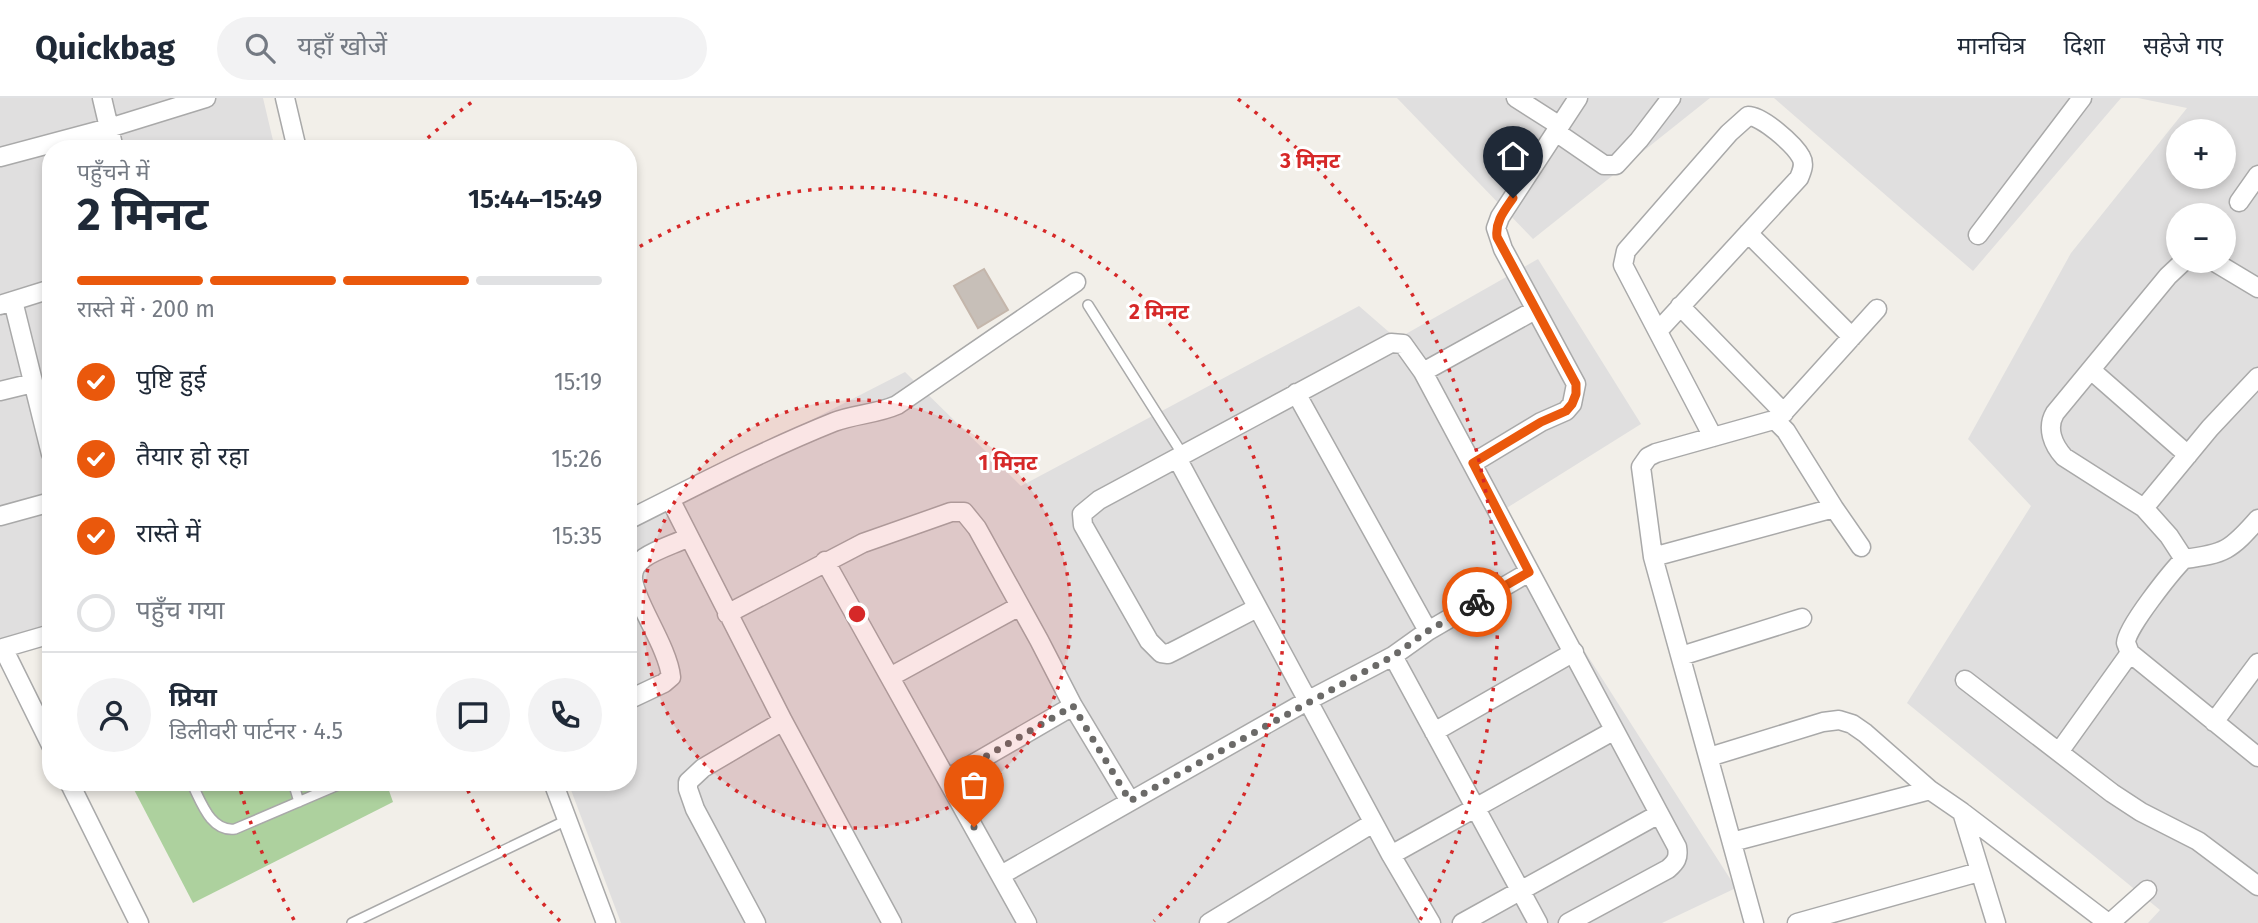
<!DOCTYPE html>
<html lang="hi">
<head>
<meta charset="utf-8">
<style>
	:root { --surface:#fff; --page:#f2f2f3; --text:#1f2937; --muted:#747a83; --line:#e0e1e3; --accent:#ea580c }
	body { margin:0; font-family:"Fira Sans","Noto Sans Devanagari",sans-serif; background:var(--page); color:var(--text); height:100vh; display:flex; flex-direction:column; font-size:26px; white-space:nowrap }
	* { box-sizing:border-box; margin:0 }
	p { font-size:23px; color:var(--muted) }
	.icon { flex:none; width:38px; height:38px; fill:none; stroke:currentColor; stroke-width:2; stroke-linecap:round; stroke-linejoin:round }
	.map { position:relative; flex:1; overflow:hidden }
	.sheet { position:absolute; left:42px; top:42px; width:595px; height:651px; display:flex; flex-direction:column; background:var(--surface); border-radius:28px; box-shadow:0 4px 10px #0003 }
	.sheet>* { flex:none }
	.tools { position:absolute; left:2166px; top:21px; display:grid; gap:14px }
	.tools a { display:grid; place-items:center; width:70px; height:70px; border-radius:50%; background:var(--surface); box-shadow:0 4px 10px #0003; font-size:35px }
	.pin { position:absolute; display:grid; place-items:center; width:60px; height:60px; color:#fff; margin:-72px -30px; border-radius:50% 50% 50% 0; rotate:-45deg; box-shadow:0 0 7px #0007 }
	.pin .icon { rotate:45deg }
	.courier { position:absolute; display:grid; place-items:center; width:70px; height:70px; margin:-35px; border:5px solid #ea580c; border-radius:50%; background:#fff; color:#222; box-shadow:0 2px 9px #0007 }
	.headline em { font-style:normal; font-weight:700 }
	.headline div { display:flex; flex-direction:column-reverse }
	.headline { display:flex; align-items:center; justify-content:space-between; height:119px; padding:0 35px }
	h1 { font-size:46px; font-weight:700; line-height:52px }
	.bar { display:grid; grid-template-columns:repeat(4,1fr); gap:10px 7px; align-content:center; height:84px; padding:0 35px }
	.bar i { height:9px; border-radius:5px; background:var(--line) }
	.bar .selected { background:var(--accent) }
	.bar p { grid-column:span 4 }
	.line { display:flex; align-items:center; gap:18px; padding:0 35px; border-top:2px solid var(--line) }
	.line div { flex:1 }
	.round { display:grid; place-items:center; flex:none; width:74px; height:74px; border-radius:37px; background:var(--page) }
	ol { padding:0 35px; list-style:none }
	li { display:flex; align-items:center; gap:21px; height:77px }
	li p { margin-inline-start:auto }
	li .icon { padding:7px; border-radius:50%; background:var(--accent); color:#fff; stroke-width:4 }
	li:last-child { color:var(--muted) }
	li i { width:38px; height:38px; border:4px solid var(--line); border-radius:50% }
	header { display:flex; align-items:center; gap:42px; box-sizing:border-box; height:98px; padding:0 35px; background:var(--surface); border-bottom:2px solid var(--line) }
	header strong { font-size:33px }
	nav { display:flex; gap:38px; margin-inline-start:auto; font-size:24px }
	.search { width:490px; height:63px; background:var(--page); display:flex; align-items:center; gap:18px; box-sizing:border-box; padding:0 24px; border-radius:38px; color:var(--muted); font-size:26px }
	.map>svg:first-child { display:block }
</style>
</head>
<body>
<header>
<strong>Quickbag</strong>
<div class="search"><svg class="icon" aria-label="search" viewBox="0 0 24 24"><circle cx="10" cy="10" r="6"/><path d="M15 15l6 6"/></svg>यहाँ खोजें</div>
<nav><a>मानचित्र</a><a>दिशा</a><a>सहेजे गए</a></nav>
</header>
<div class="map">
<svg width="2258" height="825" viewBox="0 0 2258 825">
	<rect width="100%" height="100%" fill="#f2efe9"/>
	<path fill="#e0dfdf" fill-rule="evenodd" d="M 0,0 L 263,0 L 275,51 L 51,51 L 51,536 L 0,563 Z
		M 1397,0 L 1710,0 L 1533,141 Z
		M 1774,0 L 2121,0 L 1973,173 Z
		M 2138,0 L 2258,0 L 2258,825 L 2148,825 L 2160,812 L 1907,605 L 2031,408 L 1968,341 L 2071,155 L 2187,10 ZM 2179,33 L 2224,33 L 2224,79 L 2179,79 ZM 2179,117 L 2224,117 L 2224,163 L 2179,163 Z
		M 1538,161 L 1641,326 L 1497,416 L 1736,790 L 1662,825 L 621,825 L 568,684 L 628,684 L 628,416 L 905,274 L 1021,388 L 1359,208 L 1397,241 Z"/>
	<path fill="#add19e" d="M 130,684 L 386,684 L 393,704 L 193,805 Z"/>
	<path fill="#c7bfb8" stroke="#c4b6ab" stroke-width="2" d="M 984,171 L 1008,212 L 978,230 L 954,188 Z"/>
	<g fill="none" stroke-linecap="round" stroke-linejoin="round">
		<g stroke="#a9a9a9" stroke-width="12">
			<path id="lane" d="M 1088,207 L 1183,357
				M 191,684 C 201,703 210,734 235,731 L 345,684
				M 293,684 L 299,704
				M 352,825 L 567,722"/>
		</g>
		<g stroke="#a9a9a9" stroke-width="21">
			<path id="street" d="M 102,0 L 114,51
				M 285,0 L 297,51
				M 1516,0 L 1560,28
				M 1556,34 L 1604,67 L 1616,67 L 1639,42 L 1671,0
				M 0,59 L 109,30 L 206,0
				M 2239,104 L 2258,77
				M 1748,135 L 1852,239
				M 1978,137 L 2082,0
				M 2213,163 L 2258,190
				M 13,203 L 51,356
				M 0,207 L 51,191
				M 1680,208 L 1784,315
				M 1658,233 L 1799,80 C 1802,73 1805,66 1801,59 C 1794,46 1762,18 1748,18 L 1729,35 L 1626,153 L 1623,167 L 1713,339
				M 2091,272 L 2188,357
				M 1423,274 L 1535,212
				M 0,293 L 33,285
				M 1296,295 L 1428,533
				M 1776,323 L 1786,333 L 1834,410
				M 1177,360 L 1099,402 L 1082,416 L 1083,427 L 1149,543 L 1161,555 L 1168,556 L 1178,551 L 1257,510
				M 1473,365 L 1541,324 L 1566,313 L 1572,306 L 1576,286 L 1503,151 L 1496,130 L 1500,119 L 1578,0
				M 670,401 L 783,623 L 892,825
				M 2144,410 L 2210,330 L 2258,279
				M 0,418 L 51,404
				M 2258,421 C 2231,452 2225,456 2184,461 C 2172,473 2126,530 2126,545 C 2127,547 2129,553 2130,555 L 2258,659
				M 628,422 C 696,388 764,352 834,324 C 855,316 877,316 897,307 L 1076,184
				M 1653,459 L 1834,410 L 1861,449
				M 2184,461 L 2169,438 L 2144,410 L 2064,359 C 2053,347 2046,330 2055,315 L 2168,178 L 2184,163
				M 825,463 L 1027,825
				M 727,516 L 863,445 L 951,414 L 964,414 L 977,430 L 1039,542 L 1073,608 L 1130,703
				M 51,536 L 3,550 L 51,647
				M 1393,558 L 1538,825
				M 1681,558 L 1802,520
				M 890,579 L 1020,508
				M 1965,582 L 2112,695 L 2141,714 L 2198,743 L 2258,788
				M 628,602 L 664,585 L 671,579 C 668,548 631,498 633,478 C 633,471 639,464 644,460 C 657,451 675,446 689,439
				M 2214,624 L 2258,565
				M 1434,634 L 1574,554
				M 2059,654 L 2130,555
				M 1709,659 L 1823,624 L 1839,622 L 1852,626 L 1865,635 L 1930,692
				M 947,681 L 1073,608
				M 69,684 L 139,825
				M 553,684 L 606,825
				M 1962,714 L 2108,825
				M 1732,744 L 1930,692 L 1962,714 L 1996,825
				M 1391,757 L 1613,633
				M 1001,777 L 1307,603 L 1393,558 L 1428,533 L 1529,474
				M 756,825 L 695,711 L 688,691 L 688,684 L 703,670 L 783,623
				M 1209,825 L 1373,725
				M 1431,825 L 1391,757 L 1177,360 L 1391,245 L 1403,246 L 1423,274 L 1677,749 C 1679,760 1676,764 1668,771 L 1568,825
				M 1462,825 L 1659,716
				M 1754,825 L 1653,459 L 1641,369 L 1648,359 L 1656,355 L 1770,323 L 1776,323 L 1877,211
				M 1797,825 L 1979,774
				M 2110,825 L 2147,792"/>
		</g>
		<use href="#lane" stroke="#fff" stroke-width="9"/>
		<use href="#street" stroke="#fff" stroke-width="18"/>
	</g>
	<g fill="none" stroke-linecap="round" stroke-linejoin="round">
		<path stroke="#6b6a68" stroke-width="7" stroke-dasharray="0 12.6" d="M 974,729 L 947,681 L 1073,608 L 1130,703 L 1393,558 L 1428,533 L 1477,504"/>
		<path stroke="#ea580c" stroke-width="9" d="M 1477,504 L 1529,474 L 1473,365 L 1541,324 L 1566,313 L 1572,306 L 1576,296 L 1576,286 L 1497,139 C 1495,123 1505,112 1513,100"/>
	</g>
	<circle cx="857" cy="516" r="214" fill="#d62828" fill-opacity=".12"/>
	<g fill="none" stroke="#d62828" stroke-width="3.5" stroke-dasharray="3.5 7">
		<circle cx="857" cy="516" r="214"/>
		<path d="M560 823A427 427 0 0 1 465 686M631 154A427 427 0 0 1 1154 823"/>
		<path d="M294 822A641 641 0 0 1 239 687M420 47A641 641 0 0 1 476 1M1238 1A641 641 0 0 1 1420 822"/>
	</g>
	<circle cx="857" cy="516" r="10" fill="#d62828" stroke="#fff" stroke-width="3.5"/>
	<g font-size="21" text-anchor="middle" font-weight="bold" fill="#d62828" stroke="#fff" stroke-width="6" stroke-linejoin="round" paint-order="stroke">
		<text x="1310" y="70">3 मिनट</text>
		<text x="1159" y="221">2 मिनट</text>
		<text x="1008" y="372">1 मिनट</text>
	</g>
</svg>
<div class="tools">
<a>+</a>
<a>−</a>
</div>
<div class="pin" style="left:974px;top:729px;background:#ea580c"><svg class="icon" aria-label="bag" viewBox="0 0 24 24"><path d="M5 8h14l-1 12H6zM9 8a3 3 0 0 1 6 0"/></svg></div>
<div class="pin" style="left:1513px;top:100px;background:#1f2937"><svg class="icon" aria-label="home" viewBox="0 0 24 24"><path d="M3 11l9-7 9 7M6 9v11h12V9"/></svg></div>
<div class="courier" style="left:1477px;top:504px"><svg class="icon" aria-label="bike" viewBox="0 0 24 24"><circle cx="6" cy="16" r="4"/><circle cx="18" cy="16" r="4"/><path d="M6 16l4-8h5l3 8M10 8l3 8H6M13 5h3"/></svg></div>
<section class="sheet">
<div class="headline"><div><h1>2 मिनट</h1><p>पहुँचने में</p></div><em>15:44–15:49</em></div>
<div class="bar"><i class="selected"></i><i class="selected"></i><i class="selected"></i><i></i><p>रास्ते में · 200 m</p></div>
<ol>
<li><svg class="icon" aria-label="check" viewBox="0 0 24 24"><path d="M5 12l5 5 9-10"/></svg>पुष्टि हुई<p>15:19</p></li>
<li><svg class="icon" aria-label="check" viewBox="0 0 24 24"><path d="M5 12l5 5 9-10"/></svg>तैयार हो रहा<p>15:26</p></li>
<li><svg class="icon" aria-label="check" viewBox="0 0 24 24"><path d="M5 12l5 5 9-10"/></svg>रास्ते में<p>15:35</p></li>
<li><i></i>पहुँच गया</li>
</ol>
<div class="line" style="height:126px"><a class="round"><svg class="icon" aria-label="person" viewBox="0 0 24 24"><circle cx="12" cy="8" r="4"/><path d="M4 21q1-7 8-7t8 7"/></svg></a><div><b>प्रिया</b><p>डिलीवरी पार्टनर · 4.5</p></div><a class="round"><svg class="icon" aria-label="chat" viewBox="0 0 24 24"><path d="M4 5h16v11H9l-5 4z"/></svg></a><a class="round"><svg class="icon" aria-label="phone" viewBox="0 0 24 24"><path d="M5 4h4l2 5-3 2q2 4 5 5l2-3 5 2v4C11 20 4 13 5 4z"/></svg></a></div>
</section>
</div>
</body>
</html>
